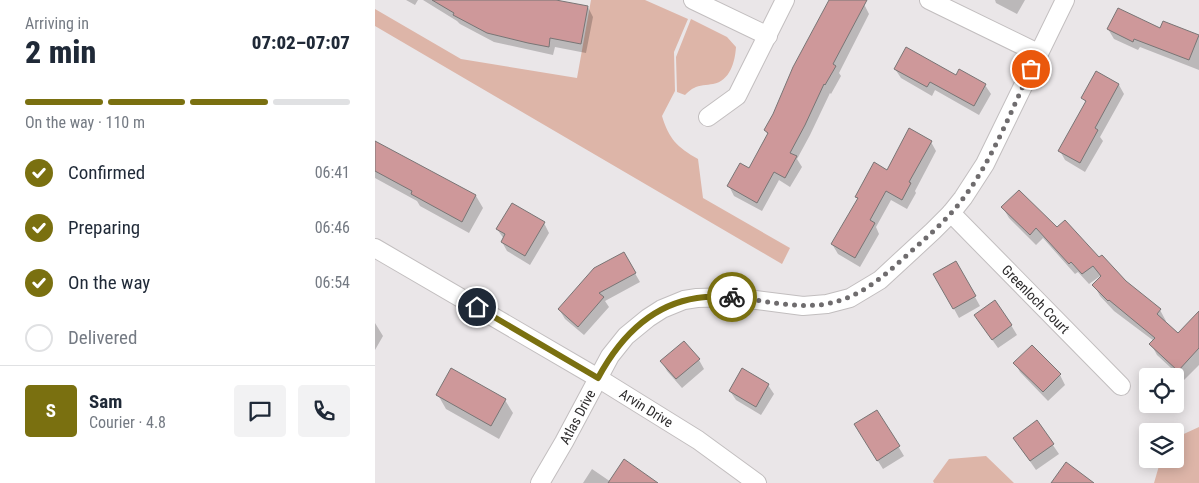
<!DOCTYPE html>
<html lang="en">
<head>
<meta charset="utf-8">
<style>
	:root { --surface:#fff; --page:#f2f2f3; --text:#1f2937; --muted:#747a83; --line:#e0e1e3; --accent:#7a7010 }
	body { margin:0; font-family:"Roboto Condensed",sans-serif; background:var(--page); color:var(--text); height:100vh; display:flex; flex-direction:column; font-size:19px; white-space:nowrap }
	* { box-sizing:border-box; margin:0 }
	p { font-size:16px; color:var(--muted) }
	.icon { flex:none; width:28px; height:28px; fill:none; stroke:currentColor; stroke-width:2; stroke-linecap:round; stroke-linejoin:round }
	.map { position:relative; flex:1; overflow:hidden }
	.side { display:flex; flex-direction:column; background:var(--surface); width:375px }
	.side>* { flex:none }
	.tools { position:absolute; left:764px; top:368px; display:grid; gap:10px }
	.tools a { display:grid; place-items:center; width:45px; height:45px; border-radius:5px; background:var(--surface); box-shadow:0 2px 12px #0003; font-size:25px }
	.pin { position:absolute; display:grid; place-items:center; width:42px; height:42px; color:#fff; margin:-21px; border:2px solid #fff; border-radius:50%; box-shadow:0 1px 5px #0007 }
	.courier { position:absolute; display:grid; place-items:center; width:50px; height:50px; margin:-25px; border:4px solid #7a7010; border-radius:50%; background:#fff; color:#222; box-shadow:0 1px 6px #0007 }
	.headline em { font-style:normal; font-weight:800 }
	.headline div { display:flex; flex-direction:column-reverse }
	.headline { display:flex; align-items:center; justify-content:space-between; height:85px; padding:0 25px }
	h1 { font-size:32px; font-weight:800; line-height:38px }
	.bar { display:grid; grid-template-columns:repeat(4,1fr); gap:8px 5px; align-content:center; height:60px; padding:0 25px }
	.bar i { height:6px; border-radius:4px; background:var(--line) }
	.bar .selected { background:var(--accent) }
	.bar p { grid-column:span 4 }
	.line { display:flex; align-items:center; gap:12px; padding:0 25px; border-top:1px solid var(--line) }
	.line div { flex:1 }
	.round { display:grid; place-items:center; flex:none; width:52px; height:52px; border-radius:5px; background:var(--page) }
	ol { padding:0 25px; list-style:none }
	li { display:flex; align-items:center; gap:15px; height:55px }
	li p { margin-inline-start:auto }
	li .icon { padding:5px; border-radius:50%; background:var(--accent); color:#fff; stroke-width:4 }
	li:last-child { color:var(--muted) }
	li i { width:28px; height:28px; border:2px solid var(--line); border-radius:50% }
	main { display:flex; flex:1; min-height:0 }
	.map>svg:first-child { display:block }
</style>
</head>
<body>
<main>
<section class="side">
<div class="headline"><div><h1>2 min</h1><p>Arriving in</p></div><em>07:02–07:07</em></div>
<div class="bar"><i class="selected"></i><i class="selected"></i><i class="selected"></i><i></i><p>On the way · 110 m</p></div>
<ol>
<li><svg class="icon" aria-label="check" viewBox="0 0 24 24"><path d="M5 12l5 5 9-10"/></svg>Confirmed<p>06:41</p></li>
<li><svg class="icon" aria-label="check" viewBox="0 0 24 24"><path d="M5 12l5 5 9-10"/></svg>Preparing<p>06:46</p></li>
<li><svg class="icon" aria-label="check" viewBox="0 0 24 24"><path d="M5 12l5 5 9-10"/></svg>On the way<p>06:54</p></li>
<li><i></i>Delivered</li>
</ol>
<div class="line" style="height:90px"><b class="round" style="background:var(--accent);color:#fff">S</b><div><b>Sam</b><p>Courier · 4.8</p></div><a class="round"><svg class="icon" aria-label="chat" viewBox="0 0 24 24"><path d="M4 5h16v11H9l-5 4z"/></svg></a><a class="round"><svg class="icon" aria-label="phone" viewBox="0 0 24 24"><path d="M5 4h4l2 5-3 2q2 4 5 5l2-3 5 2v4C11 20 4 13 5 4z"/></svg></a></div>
</section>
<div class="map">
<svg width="824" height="483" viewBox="0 0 824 483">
	<rect width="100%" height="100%" fill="#eae6e8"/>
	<path fill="#ddb5a8" d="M 216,0 L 270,0 L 313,19 L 299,52 L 300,91 L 287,116 C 294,139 302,147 323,159 L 328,198 L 415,248 L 407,264 L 0,26 L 0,9 L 86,59 L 202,78 Z
		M 316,19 L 352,37 L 361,47 C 360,62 355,81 338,84 C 332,85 324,85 319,88 C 316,89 312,93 310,95 L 302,92 L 301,57 Z
		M 824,427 L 824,483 L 779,483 L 786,459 L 800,459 L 800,438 Z
		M 611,456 L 639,483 L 559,483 L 558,481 L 574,459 Z"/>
	<path fill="#0003" d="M 31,0 L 43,0 L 40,5 Z
		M 48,0 L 173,0 L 213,7 L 218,17 L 211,53 L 180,47 L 178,55 L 119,42 L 85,24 L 82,21 Z
		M 456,0 L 481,0 L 489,4 L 494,14 L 464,73 L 466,76 L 456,94 L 455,93 L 435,135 L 422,159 L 427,167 L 415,187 L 404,180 L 387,211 L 359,196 L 354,186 L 374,170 L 393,135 L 390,130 Z
		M 620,0 L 650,0 L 642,14 L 621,3 Z
		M 789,22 L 824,36 L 824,70 L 765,47 L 763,50 L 739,39 L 733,29 L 786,30 Z
		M 520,69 L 582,77 L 610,85 L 616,94 L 604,115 L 560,90 L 557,96 L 526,78 Z
		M 744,85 L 749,94 L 725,137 L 728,141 L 710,172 L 690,160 L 685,151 L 711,103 L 708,98 Z
		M 556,142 L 561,151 L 540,191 L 541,193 L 532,209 L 516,200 L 501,227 L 504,234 L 485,267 L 463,254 L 457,244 L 483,200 L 482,197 Z
		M 0,143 L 101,196 L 108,208 L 94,233 L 45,206 L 42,201 L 0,178 Z
		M 628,208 L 682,228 L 724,259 L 785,310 L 791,321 L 790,323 L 803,335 L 824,323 L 824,365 L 809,380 L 782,355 L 776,344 L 779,341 L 739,311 L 725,296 L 719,285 L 728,274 L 714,284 L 703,272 L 700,274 L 668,238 L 661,245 L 634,218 Z
		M 169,223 L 174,233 L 155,265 L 132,251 L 127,242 L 129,239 L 122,229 Z
		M 249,254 L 265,282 L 230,301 L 234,307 L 209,335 L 190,319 L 184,309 Z
		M 581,263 L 605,306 L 584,318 L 560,274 Z
		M 0,323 L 8,336 L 0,350 Z
		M 606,324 L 636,325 L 642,335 L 623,348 Z
		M 657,346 L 685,375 L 690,385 L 673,401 L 645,372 L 640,363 Z
		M 324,360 L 329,369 L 307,388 L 292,371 L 287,362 Z
		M 393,385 L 399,394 L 386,415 L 361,400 L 355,391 Z
		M 63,395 L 130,400 L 138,413 L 124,439 L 71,409 Z
		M 502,411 L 529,456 L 508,469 L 486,434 Z
		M 662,422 L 684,454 L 661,470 L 645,447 Z
		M 217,469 L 236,482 L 275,483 L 208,483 Z"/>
	<path fill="#ce989a" stroke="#797575" d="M 57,0 L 181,0 L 213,6 L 206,44 L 175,38 L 174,47 L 153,43 L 112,33 L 78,15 L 79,13 Z
		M 454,0 L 492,0 L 458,64 L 461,66 L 450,85 L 449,84 L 430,125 L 415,153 L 422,156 L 410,178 L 399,172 L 382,203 L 352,186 L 365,163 L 374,168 L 393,133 L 389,130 L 398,114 L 418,67 Z
		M 743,8 L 785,28 L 788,21 L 824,35 L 814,60 L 759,39 L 758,42 L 732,29 Z
		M 531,47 L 581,75 L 584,69 L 611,84 L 599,106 L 555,82 L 552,87 L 519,69 Z
		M 721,71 L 744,84 L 720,128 L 723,130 L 705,163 L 683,151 L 711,101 L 706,98 Z
		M 534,128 L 557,141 L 534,182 L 536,183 L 527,200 L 511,191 L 495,220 L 500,223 L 480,258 L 456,244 L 483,198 L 480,197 L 499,162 L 512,170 Z
		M 0,141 L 101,195 L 87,222 L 36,194 L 37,191 L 0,171 Z
		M 644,190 L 682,227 L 690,220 L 724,257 L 727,255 L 751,281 L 786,309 L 782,314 L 803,333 L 824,311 L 824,348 L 803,371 L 774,344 L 780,338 L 734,300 L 733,301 L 717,285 L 726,276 L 718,266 L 707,274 L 696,262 L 694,264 L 661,228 L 655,235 L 626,207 Z
		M 137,203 L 170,222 L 150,256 L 126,242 L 130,234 L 121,229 Z
		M 249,252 L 261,273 L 224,293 L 229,297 L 203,327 L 183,309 L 219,268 Z
		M 581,261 L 601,296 L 578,309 L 558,274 Z
		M 620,300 L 637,325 L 617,340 L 599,315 Z
		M 309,341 L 325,359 L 301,379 L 285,361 Z
		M 657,345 L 686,374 L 668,392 L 638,363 Z
		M 76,368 L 131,399 L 116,426 L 61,395 Z
		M 367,368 L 394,384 L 381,407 L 354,391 Z
		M 502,410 L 525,446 L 502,461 L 479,424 Z
		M 662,420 L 679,444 L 655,461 L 638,438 Z
		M 249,459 L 283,483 L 233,483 Z
		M 691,462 L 719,483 L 676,483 Z"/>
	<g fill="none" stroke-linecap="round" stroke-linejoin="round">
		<g stroke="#c2bebf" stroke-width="20">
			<g id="minor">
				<path d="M 318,0 L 393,36"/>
				<path d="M 554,0 L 663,53"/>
				<path d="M 333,117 L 362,96 L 410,0"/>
				<path id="s1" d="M 576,213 L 746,386"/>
				<path id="s2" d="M 0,248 L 223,378 L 323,440 L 382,483"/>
				<path id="s3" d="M 165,483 L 189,442 L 235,356 L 251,336 L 273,318 L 287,309 L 309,300 L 322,298 L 358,297 L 428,306 L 452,304 L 475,298 L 505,280 L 558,231 L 576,213 L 588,198 L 610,164 L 690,0"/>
			</g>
		</g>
		<use href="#minor" stroke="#fff" stroke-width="18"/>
	</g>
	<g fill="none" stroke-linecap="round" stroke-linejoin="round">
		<path stroke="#6f6c6e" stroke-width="5" stroke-dasharray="0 9" d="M 357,297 C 388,300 420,309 451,304 C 484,298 507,278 531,256 C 551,238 571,221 587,200 C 617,161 635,113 656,69"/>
		<path stroke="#7a7010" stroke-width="6" d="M 102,307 L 223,378 C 244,339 275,305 322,298 C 334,296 345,297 357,297"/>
	</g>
	<g text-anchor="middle" stroke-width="4" stroke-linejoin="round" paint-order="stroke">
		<g font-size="14" fill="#2d2b2c" stroke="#fff">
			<text dy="5" stroke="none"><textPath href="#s1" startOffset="121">Greenloch Court</textPath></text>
			<text dy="5" stroke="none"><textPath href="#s2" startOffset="315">Arvin Drive</textPath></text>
			<text dy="5" stroke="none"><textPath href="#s3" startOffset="76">Atlas Drive</textPath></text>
		</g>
	</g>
</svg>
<div class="tools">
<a><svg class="icon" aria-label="locate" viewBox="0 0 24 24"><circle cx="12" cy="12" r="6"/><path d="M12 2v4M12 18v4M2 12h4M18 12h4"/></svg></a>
<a><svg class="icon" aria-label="layers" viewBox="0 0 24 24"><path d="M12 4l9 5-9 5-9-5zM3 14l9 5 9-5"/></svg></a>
</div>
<div class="pin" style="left:656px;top:69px;background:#ea580c"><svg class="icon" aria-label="bag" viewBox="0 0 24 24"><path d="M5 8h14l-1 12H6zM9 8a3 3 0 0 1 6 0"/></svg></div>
<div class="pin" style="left:102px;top:307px;background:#1f2937"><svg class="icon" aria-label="home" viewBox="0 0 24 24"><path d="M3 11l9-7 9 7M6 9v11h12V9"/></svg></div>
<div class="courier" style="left:357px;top:297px"><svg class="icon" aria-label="bike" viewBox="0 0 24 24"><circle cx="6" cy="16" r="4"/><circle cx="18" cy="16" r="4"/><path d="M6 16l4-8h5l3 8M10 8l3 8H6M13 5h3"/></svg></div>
</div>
</main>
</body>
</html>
